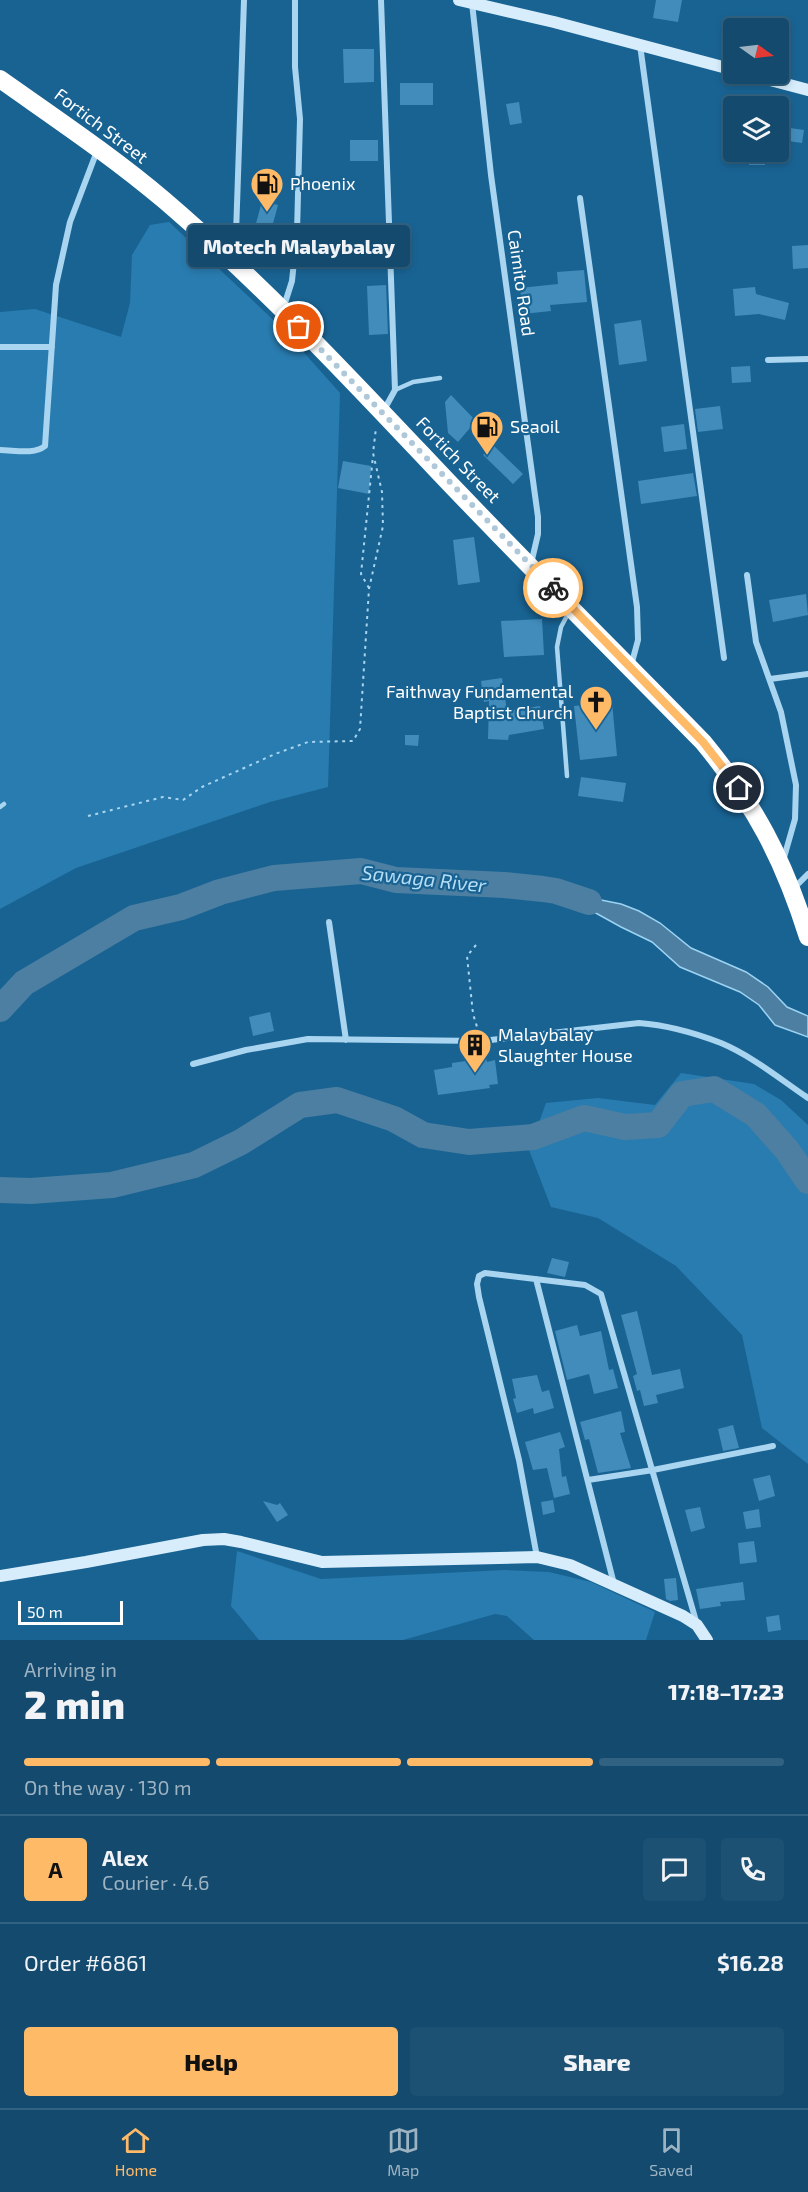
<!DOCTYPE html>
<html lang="en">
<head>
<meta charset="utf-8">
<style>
	:root { --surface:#134a6e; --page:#1c5173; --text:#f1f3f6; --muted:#9db3c2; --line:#326281; --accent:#ffba68 }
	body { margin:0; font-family:"Exo 2",sans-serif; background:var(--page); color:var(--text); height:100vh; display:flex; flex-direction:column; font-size:22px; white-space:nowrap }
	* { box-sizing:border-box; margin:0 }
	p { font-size:20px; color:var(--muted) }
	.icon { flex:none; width:33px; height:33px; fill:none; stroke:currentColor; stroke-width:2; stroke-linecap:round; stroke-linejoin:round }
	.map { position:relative; height:1640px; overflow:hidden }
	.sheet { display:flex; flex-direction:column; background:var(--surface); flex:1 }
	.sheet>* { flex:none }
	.needle { width:39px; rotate:104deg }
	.tools { position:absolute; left:723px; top:18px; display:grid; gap:12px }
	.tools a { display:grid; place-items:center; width:66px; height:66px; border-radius:6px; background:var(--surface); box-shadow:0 3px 9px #0003,0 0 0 2px var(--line); font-size:30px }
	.scale { position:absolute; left:18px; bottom:15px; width:105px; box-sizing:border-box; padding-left:6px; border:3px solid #fff; border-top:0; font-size:16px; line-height:21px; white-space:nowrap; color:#fff; -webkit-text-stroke:4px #196393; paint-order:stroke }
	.pin { position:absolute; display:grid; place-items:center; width:51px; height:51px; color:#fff; margin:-26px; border:3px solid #fff; border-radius:50%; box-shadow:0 2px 6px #0007 }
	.courier { position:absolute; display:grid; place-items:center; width:60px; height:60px; margin:-30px; border:4px solid #ffba68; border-radius:50%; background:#fff; color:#222; box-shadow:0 2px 8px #0007 }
	.bubble { position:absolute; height:42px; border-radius:6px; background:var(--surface); box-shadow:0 3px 9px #0003,0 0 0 2px var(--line); font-size:20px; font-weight:800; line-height:42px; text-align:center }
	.headline em { font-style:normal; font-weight:800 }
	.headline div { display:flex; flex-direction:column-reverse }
	.headline { display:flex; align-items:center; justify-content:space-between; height:102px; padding:0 24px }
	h1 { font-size:39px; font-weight:800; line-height:45px }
	.bar { display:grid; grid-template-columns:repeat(4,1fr); gap:9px 6px; align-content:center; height:72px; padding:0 24px }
	.bar i { height:8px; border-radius:4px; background:var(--line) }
	.bar .active { background:var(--accent) }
	.bar p { grid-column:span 4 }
	.line { display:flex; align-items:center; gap:15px; padding:0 24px; border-top:2px solid var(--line) }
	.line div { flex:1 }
	.round { display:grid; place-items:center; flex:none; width:63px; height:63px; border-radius:6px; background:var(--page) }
	.button { display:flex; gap:12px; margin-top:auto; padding:12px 24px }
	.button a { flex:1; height:69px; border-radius:6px; background:var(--accent); color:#111; font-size:24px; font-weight:800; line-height:69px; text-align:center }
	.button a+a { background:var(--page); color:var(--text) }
	.tab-bar { display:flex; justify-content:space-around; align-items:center; height:84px; border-top:2px solid var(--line); background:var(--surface); font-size:16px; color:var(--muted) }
	.tab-bar a { display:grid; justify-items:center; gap:3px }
	.tab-bar .active { color:var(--accent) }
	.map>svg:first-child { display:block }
</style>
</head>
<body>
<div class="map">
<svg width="808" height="1640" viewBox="0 0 808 1640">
	<rect width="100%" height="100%" fill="#196393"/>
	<path fill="#297cb0" d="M 169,222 L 282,328 L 340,393 L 328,787 L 270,802 L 76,868 L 0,909 L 0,312 L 35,309 L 121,337 L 130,303 L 132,255 L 150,225 Z
		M 681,1073 L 754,1084 L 781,1100 L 808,1125 L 808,1464 L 762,1428 L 742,1335 L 676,1266 L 598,1218 L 551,1207 L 529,1150 L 546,1103 L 598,1098 L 655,1105 Z
		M 237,1551 L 321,1579 L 505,1570 L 549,1572 L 591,1582 L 655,1612 L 646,1640 L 534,1640 L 507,1616 L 495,1614 L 403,1640 L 259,1640 L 231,1606 Z"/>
	<path fill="#4c7fa1" stroke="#9cd2f2" stroke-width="1.5" d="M 556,891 L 621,904 L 639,911 L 660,923 L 691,948 L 746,972 L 768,987 L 787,1007 L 808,1016 L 808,1037 L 775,1025 L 759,1005 L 740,992 L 680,967 L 652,942 L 621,927 Z"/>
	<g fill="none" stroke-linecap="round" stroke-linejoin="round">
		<path stroke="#4c7fa1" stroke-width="26" d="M 0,1009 L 24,983 L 134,918 L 181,907 L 220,892 L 274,878 L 361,871 L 396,880 L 504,885 L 543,889 L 556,891 L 589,902
			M 0,1190 L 31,1191 L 112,1185 L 194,1165 L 241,1142 L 300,1105 L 337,1100 L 394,1119 L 423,1135 L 469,1142 L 533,1137 L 584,1118 L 625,1127 L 658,1125 L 682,1094 L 714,1089 L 756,1115 L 787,1150 L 808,1181"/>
	</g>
	<path fill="#428cbb" d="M 656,0 L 682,0 L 678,22 L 653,18 Z
		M 343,49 L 374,49 L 374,82 L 344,83 Z
		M 400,83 L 433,83 L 433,105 L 400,105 Z
		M 519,102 L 522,123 L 510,125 L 506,104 Z
		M 783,127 L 804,130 L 802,143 L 781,140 Z
		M 350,140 L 378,140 L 378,161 L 350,161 Z
		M 749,152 L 765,152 L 765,165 L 749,165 Z
		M 262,201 L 278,205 L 268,242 L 254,231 Z
		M 808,245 L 808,268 L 793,269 L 792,246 Z
		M 584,270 L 587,302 L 550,305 L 551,311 L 523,314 L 520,288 L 558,284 L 557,272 Z
		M 386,285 L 388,334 L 369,335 L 367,286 Z
		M 755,287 L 756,294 L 789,303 L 785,320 L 759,314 L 735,316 L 733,289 Z
		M 641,320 L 647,361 L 619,365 L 614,324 Z
		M 750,366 L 751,382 L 732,383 L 731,367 Z
		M 451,395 L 476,421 L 458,442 L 448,433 L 445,402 Z
		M 720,406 L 723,429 L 698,432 L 695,409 Z
		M 684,424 L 687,449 L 664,452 L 661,427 Z
		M 493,445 L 523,474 L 513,484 L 483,455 Z
		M 343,461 L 371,466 L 369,494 L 338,488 Z
		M 693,473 L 697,496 L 641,504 L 638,481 Z
		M 474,537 L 480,582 L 458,585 L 453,540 Z
		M 806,594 L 808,615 L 773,622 L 769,600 Z
		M 542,619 L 544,655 L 504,657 L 501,621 Z
		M 502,678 L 507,711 L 540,706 L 544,729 L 509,735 L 508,740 L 488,739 L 489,701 L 484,702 L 481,681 Z
		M 612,702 L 617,756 L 580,760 L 574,706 Z
		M 405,735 L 419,735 L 418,746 L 405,745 Z
		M 581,777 L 626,783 L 623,802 L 578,796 Z
		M 270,1012 L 274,1031 L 253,1036 L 249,1017 Z
		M 486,1058 L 487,1062 L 495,1060 L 498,1084 L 489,1085 L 490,1088 L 438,1095 L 434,1070 L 452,1067 L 452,1063 Z
		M 552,1258 L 569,1262 L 565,1277 L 547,1273 Z
		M 637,1311 L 652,1375 L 680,1369 L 684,1388 L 656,1395 L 658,1403 L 644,1406 L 640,1390 L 637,1391 L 633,1376 L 637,1374 L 621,1315 Z
		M 577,1325 L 580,1336 L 601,1331 L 609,1370 L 613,1369 L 618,1388 L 594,1394 L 589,1374 L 567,1380 L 555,1331 Z
		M 537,1375 L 542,1392 L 549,1390 L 554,1408 L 534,1414 L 533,1408 L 517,1413 L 513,1399 L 516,1398 L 512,1379 Z
		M 621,1411 L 625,1432 L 620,1433 L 631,1468 L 598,1473 L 589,1439 L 585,1440 L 580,1422 Z
		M 733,1425 L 739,1448 L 723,1451 L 718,1429 Z
		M 560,1432 L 565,1447 L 559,1449 L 562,1477 L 566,1476 L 570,1494 L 554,1498 L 547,1468 L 533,1470 L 525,1442 Z
		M 770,1475 L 775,1496 L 759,1501 L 753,1479 Z
		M 553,1500 L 555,1512 L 543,1515 L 541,1502 Z
		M 263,1501 L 277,1505 L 280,1503 L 288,1515 L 277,1522 Z
		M 700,1507 L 705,1528 L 691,1532 L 685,1510 Z
		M 759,1509 L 761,1527 L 746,1529 L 743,1512 Z
		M 754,1541 L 757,1562 L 740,1564 L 738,1543 Z
		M 676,1578 L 678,1600 L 670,1601 L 666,1599 L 664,1579 Z
		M 743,1582 L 745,1600 L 720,1602 L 721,1606 L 700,1609 L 696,1589 Z
		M 779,1615 L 781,1630 L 768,1632 L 766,1617 Z"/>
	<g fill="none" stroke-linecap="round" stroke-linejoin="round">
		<path stroke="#a9d5f0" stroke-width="2" stroke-dasharray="3 4.5" stroke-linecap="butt" d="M 369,588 L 361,574 L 373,456
			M 88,816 L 163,797 L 183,800 L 202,787 L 275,754 L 308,742 L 353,741 L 360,729 L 369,589 L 383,526 L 382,492 L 373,453 L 376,428
			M 476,945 L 467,956 L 473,1014 L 478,1030"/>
		<path stroke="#a9d5f0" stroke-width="4.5" d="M 395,390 L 413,382 L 440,378
			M 567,776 L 557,647 L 561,627 L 569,612
			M 0,807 L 4,804"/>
		<path stroke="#a9d5f0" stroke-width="6" d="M 381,0 L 395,390 L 384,410
			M 472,3 L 491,175 L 538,517 L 538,534 L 531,564
			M 640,45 L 724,658
			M 580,198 L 637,607 L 638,640 L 631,666
			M 229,256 L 236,234 L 244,0
			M 284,306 L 292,281 L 297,232 L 300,119 L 295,67 L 295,0
			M 0,347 L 52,347
			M 768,360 L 808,359
			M 0,450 C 14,450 34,455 45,446 L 56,285 L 70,222 L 97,151
			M 747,575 L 756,642 L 781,712 L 796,785 L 795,819 L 783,861
			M 770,679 L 808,674
			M 793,889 L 808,874
			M 329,922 L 346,1040
			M 193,1064 L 246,1050 L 308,1039 L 482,1041 L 639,1023 C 666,1025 695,1033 721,1043 C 752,1056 780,1079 808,1098
			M 536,1279 L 614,1584
			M 588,1480 L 653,1470 L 773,1446
			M 537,1557 L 519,1460 L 479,1297 L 477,1284 L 479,1276 L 485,1273 L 585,1285 L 601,1294 L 696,1621"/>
		<path stroke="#d7edfb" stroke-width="12" d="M 459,0 L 554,22 L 734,70
			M 748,74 L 808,90
			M 0,1576 L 86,1562 L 203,1540 L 224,1539 L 241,1542 L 322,1562 L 537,1557 L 570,1565 L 683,1616 L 697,1625 L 707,1640"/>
		<path stroke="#fff" stroke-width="18" d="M 0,79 C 55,118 112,156 164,200 C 261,283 347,375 434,467 C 522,560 613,650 703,742 C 755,805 783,858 808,937"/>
	</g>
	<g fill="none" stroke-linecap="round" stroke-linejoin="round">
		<path stroke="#aec8d9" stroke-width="6" stroke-dasharray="0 10.8" d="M 299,327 L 553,588"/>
		<path stroke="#ffba68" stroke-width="8" d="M 553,588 L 703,742 L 739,788"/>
	</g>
	<defs>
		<g id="fuel-pin" transform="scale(1.725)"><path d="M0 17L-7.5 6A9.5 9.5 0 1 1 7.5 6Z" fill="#ffba68" stroke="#196393"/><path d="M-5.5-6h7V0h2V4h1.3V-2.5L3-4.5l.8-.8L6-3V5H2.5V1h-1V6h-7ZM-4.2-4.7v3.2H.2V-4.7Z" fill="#111"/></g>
		<g id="church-pin" transform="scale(1.725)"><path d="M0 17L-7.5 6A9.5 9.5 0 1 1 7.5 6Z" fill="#ffba68" stroke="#196393"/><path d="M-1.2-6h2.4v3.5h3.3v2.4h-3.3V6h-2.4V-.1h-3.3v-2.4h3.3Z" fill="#111"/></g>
		<g id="building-pin" transform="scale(1.725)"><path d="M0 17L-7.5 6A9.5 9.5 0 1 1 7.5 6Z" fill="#ffba68" stroke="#196393"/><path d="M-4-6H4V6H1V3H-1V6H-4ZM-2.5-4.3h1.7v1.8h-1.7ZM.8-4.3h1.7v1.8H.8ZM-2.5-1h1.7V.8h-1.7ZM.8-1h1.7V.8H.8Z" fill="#111"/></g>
	</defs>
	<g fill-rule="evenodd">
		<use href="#fuel-pin" x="267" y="184"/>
		<use href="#fuel-pin" x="487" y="427"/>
		<use href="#church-pin" x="596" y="702"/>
		<use href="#building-pin" x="475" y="1045"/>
	</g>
	<g text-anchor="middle" stroke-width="4.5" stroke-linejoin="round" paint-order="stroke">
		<g font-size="18" fill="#fff" stroke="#196393">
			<text transform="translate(101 126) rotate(37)" y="6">Fortich Street</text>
			<text transform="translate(521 283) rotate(82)" y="6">Caimito Road</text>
			<text transform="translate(458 460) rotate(46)" y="6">Fortich Street</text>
		</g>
		<g font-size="18" fill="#fff" stroke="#196393" text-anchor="start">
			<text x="290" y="190">Phoenix</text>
			<text x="510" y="433">Seaoil</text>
			<text x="573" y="698" text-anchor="end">Faithway Fundamental<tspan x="573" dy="21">Baptist Church</tspan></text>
			<text x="498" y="1041">Malaybalay<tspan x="498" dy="21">Slaughter House</tspan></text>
		</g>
		<g font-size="20" font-style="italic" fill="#b6def7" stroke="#196393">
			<text transform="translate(424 879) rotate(6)" y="7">Sawaga River</text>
		</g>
	</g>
</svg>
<div class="tools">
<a><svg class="needle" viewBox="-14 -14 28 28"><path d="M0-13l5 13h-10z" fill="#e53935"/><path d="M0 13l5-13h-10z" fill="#9db3c2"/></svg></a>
<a><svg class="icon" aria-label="layers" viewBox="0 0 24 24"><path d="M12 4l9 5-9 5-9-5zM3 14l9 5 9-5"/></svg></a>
</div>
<div class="scale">50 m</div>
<div class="pin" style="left:299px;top:327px;background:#ea580c"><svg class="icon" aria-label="bag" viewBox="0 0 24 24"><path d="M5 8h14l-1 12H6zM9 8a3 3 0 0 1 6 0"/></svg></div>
<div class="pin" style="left:739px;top:788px;background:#1f2937"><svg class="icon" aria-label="home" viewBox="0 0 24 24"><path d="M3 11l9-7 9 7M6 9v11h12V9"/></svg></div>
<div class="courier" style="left:553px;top:588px"><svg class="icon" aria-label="bike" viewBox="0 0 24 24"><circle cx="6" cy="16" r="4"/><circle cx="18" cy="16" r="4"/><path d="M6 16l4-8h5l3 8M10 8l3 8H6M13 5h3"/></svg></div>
<div class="bubble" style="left:188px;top:225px;width:222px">Motech Malaybalay</div>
</div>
<section class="sheet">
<div class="headline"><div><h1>2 min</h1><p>Arriving in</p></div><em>17:18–17:23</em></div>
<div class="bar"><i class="active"></i><i class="active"></i><i class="active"></i><i></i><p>On the way · 130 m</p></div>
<div class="line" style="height:108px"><b class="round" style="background:var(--accent);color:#111">A</b><div><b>Alex</b><p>Courier · 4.6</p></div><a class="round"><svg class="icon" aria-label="chat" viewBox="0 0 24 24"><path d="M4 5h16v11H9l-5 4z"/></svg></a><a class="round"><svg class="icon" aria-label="phone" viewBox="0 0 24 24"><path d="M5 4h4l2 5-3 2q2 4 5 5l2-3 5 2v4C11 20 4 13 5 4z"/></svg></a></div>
<div class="line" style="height:78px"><div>Order #6861</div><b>$16.28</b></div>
<div class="button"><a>Help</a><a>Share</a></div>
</section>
<nav class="tab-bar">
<a class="active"><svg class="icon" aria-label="home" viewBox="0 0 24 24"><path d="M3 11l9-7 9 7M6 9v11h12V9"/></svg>Home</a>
<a><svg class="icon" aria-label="map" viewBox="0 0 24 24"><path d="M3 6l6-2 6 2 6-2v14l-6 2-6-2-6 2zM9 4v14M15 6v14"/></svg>Map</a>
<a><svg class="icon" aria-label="saved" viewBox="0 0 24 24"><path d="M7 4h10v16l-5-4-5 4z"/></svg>Saved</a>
</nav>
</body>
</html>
